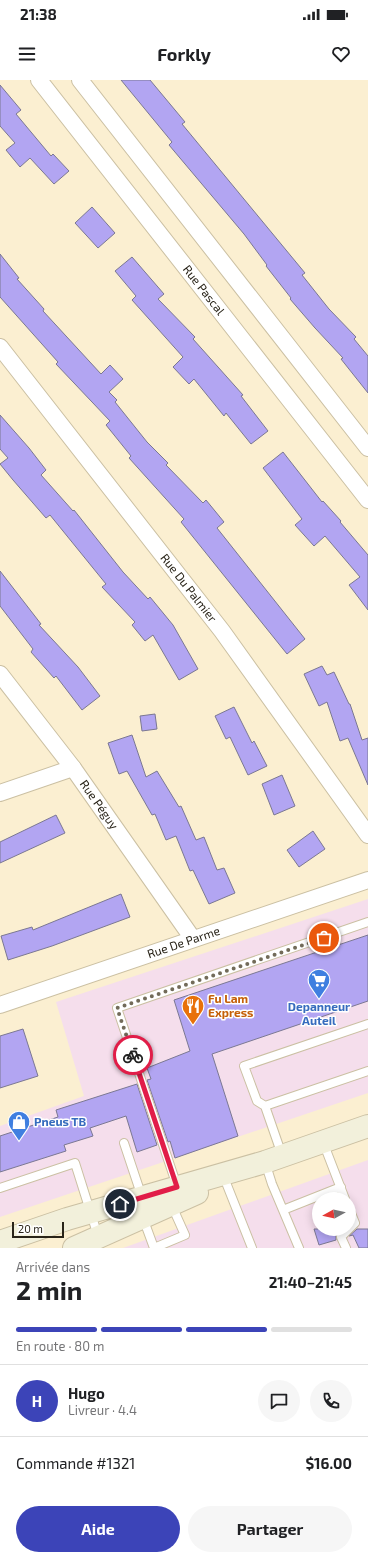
<!DOCTYPE html>
<html lang="fr">
<head>
<meta charset="utf-8">
<style>
	:root { --surface:#fff; --page:#f6f6f6; --text:#202124; --muted:#757577; --line:#e0e0e0; --accent:#3c44b8 }
	body { margin:0; font-family:"Exo 2",sans-serif; background:var(--page); color:var(--text); height:100vh; display:flex; flex-direction:column; font-size:15px; white-space:nowrap }
	* { box-sizing:border-box; margin:0 }
	p { font-size:13px; color:var(--muted) }
	.icon { flex:none; width:22px; height:22px; fill:none; stroke:currentColor; stroke-width:2; stroke-linecap:round; stroke-linejoin:round }
	.map { position:relative; height:1168px; overflow:hidden }
	.details { display:flex; flex-direction:column; background:var(--surface); flex:1 }
	.details>* { flex:none }
	.needle { width:26px; rotate:262deg }
	.fabs { position:absolute; left:312px; top:1112px; display:grid; gap:8px }
	.fabs a { display:grid; place-items:center; width:44px; height:44px; border-radius:50%; background:var(--surface); box-shadow:0 2px 10px #0003; font-size:20px }
	.scale { position:absolute; left:12px; bottom:10px; width:52px; box-sizing:border-box; padding-left:4px; border:2px solid #292419; border-top:0; font-size:11px; line-height:14px; white-space:nowrap; color:#292419; -webkit-text-stroke:3px #fff; paint-order:stroke }
	.pin { position:absolute; display:grid; place-items:center; width:34px; height:34px; color:#fff; margin:-17px; border:2px solid #fff; border-radius:50%; box-shadow:0 1px 4px #0007 }
	.courier { position:absolute; display:grid; place-items:center; width:40px; height:40px; margin:-20px; border:3px solid #e11d48; border-radius:50%; background:#fff; color:#222; box-shadow:0 1px 5px #0007 }
	.overview em { font-style:normal; font-weight:700 }
	.overview div { display:flex; flex-direction:column-reverse }
	.overview { display:flex; align-items:center; justify-content:space-between; height:68px; padding:0 16px }
	h1 { font-size:26px; font-weight:700; line-height:30px }
	.bar { display:grid; grid-template-columns:repeat(4,1fr); gap:6px 4px; align-content:center; height:48px; padding:0 16px }
	.bar i { height:5px; border-radius:3px; background:var(--line) }
	.bar .selected { background:var(--accent) }
	.bar p { grid-column:span 4 }
	.line { display:flex; align-items:center; gap:10px; padding:0 16px; border-top:1px solid var(--line) }
	.line div { flex:1 }
	.round { display:grid; place-items:center; flex:none; width:42px; height:42px; border-radius:21px; background:var(--page) }
	.cta { display:flex; gap:8px; margin-top:auto; padding:8px 16px }
	.cta a { flex:1; height:46px; border-radius:24px; background:var(--accent); color:#fff; font-size:16px; font-weight:700; line-height:46px; text-align:center }
	.cta a+a { background:var(--page); color:var(--text) }
	.status { display:flex; justify-content:space-between; align-items:center; height:28px; padding:0 20px; background:var(--surface); direction:ltr }
	.status svg { height:11px; fill:currentColor }
	header { display:flex; justify-content:space-between; align-items:center; height:52px; padding:0 16px; background:var(--surface); font-size:18px; font-weight:700 }
	.map>svg:first-child { display:block }
</style>
</head>
<body>
<div class="status"><b>21:38</b><svg viewBox="0 0 49 12"><path d="M0 12V9h3v3zM5 12V6h3v6zM10 12V3h3v9zM15 12V0h3v12zM26 1h20v11H26zM47 4h2v5h-2z"/></svg></div>
<header><svg class="icon" aria-label="menu" viewBox="0 0 24 24"><path d="M4 6h16M4 12h16M4 18h16"/></svg>Forkly<svg class="icon" aria-label="heart" viewBox="0 0 24 24"><path d="M12 20l-8-8c-3-5 5-10 8-4 3-6 11-1 8 4z"/></svg></header>
<div class="map">
<svg width="368" height="1168" viewBox="0 0 368 1168">
	<rect width="100%" height="100%" fill="#fbefd1"/>
	<path fill="#f5deec" fill-rule="evenodd" d="M 368,819 L 368,1013 L 0,1137 L 0,1046 L 84,1016 L 56,922 Z
		M 368,1080 L 368,1168 L 123,1168 ZM 319,1119 L 349,1119 L 349,1149 L 319,1149 Z"/>
	<path fill="#b2a5f2" stroke="#7b7892" d="M 121,0 L 150,0 L 185,42 L 182,44 L 305,193 L 302,195 L 329,229 L 356,257 L 354,259 L 368,276 L 368,313 L 341,279 L 343,278 L 315,248 L 290,219 L 291,218 L 266,186 L 267,185 L 244,154 L 169,65 L 172,62 Z
		M 0,5 L 21,30 L 16,34 L 51,76 L 53,74 L 69,91 L 54,104 L 30,78 L 20,87 L 6,70 L 15,63 L 0,46 Z
		M 92,127 L 115,153 L 98,168 L 75,143 Z
		M 0,174 L 19,198 L 17,199 L 44,229 L 43,231 L 101,294 L 110,285 L 123,299 L 109,312 L 117,320 L 115,322 L 147,362 L 168,383 L 166,385 L 203,423 L 206,420 L 224,442 L 217,448 L 305,559 L 287,574 L 181,442 L 184,439 L 129,378 L 131,376 L 106,345 L 110,341 L 56,284 L 58,282 L 0,217 Z
		M 132,177 L 164,214 L 158,219 L 195,257 L 193,259 L 243,315 L 241,316 L 268,351 L 251,364 L 226,333 L 224,336 L 194,299 L 189,304 L 173,287 L 183,277 L 132,220 L 136,216 L 115,191 Z
		M 0,335 L 29,368 L 46,390 L 41,395 L 73,431 L 74,430 L 123,492 L 148,519 L 150,517 L 173,545 L 198,589 L 179,600 L 153,555 L 145,561 L 132,545 L 135,542 L 102,507 L 106,504 L 50,435 L 46,438 L 13,400 L 0,384 L 8,378 L 0,369 Z
		M 283,372 L 322,422 L 323,421 L 341,441 L 340,442 L 368,475 L 368,530 L 349,505 L 360,497 L 325,456 L 314,466 L 295,445 L 302,439 L 263,388 Z
		M 0,491 L 41,544 L 39,545 L 78,587 L 100,616 L 82,630 L 56,596 L 54,598 L 31,572 L 33,569 L 0,526 Z
		M 322,586 L 327,595 L 334,592 L 349,624 L 350,624 L 362,660 L 368,658 L 368,705 L 348,658 L 340,661 L 327,622 L 319,626 L 304,594 Z
		M 234,627 L 252,663 L 254,661 L 267,686 L 248,695 L 230,657 L 226,659 L 215,636 Z
		M 155,634 L 157,649 L 142,651 L 140,636 Z
		M 132,655 L 146,697 L 157,691 L 179,727 L 181,726 L 196,760 L 204,757 L 217,790 L 224,788 L 235,813 L 209,824 L 193,790 L 190,791 L 176,756 L 166,760 L 155,734 L 152,735 L 127,691 L 119,694 L 108,663 Z
		M 282,695 L 295,726 L 274,735 L 262,704 Z
		M 56,735 L 65,753 L 0,783 L 0,762 Z
		M 313,751 L 325,769 L 299,787 L 287,770 Z
		M 121,814 L 130,837 L 52,866 L 8,880 L 1,856 L 32,847 L 33,850 Z
		M 368,855 L 368,921 L 212,974 L 238,1056 L 175,1078 L 170,1061 L 168,1062 L 147,1000 L 151,999 L 147,988 L 190,971 L 174,920 Z
		M 23,949 L 38,996 L 0,1008 L 0,956 Z
		M 137,1004 L 157,1065 L 137,1072 L 126,1036 L 90,1048 L 93,1056 L 64,1065 L 66,1071 L 0,1092 L 0,1056 L 58,1037 L 56,1030 Z
		M 314,1149 L 341,1149 L 336,1156 L 336,1160 L 319,1165 Z
		M 357,1149 L 368,1149 L 368,1168 L 359,1168 L 353,1155 L 349,1156 Z"/>
	<g fill="none" stroke-linecap="round" stroke-linejoin="round">
		<g stroke="#cbc0a3" stroke-width="10">
			<path id="lane" d="M 265,1026 L 368,991
				M 323,1062 L 345,1119
				M 124,1063 L 142,1117
				M 282,1075 L 265,1026 L 257,1021 L 244,986 L 368,944
				M 265,1082 L 272,1104 L 299,1168
				M 225,1100 L 252,1168
				M 177,1106 L 117,928 L 368,842
				M 0,1108 L 75,1083 L 98,1156
				M 349,1128 L 355,1143 L 349,1149
				M 283,1130 L 341,1107
				M 143,1138 L 154,1168 L 185,1155 L 172,1126
				M 346,1168 L 341,1157 L 349,1149"/>
		</g>
		<g stroke="#cbc0a3" stroke-width="18">
			<g id="street">
				<path id="s1" d="M 39,0 L 368,420"/>
				<path d="M 80,0 L 368,368"/>
				<path id="s2" d="M 0,267 L 222,551 L 368,755"/>
				<path id="s3" d="M 0,594 L 73,688 L 193,859"/>
				<path d="M 0,713 L 73,688"/>
				<path id="s4" d="M 0,925 L 368,800"/>
			</g>
		</g>
		<g stroke="#cbc0a3" stroke-width="24">
			<path id="secondary" d="M 0,1162 L 67,1139 L 265,1082 L 368,1046
				M 74,1168 L 197,1113"/>
		</g>
		<use href="#lane" stroke="#fff" stroke-width="8"/>
		<use href="#street" stroke="#fff" stroke-width="16"/>
		<use href="#secondary" stroke="#f2f0db" stroke-width="22"/>
	</g>
	<g fill="none" stroke-linecap="round" stroke-linejoin="round">
		<path stroke="#726b59" stroke-width="4" stroke-dasharray="0 7.2" d="M 133,975 L 117,928 L 324,858"/>
		<path stroke="#e11d48" stroke-width="5" d="M 120,1124 L 177,1107 L 133,975"/>
	</g>
	<defs>
		<g id="supermarket-pin" transform="scale(1.15)"><path d="M0 17L-7.5 6A9.5 9.5 0 1 1 7.5 6Z" fill="#3f7fe0" stroke="#fff"/><path d="M-6-5.5h2.5l.6 2H6L4.5 2H-2.5L-4.4-4H-6ZM-1.5 3.2a1.3 1.3 0 1 0 .1 0ZM3 3.2a1.3 1.3 0 1 0 .1 0Z" fill="#fff"/></g>
		<g id="restaurant-pin" transform="scale(1.15)"><path d="M0 17L-7.5 6A9.5 9.5 0 1 1 7.5 6Z" fill="#e8710a" stroke="#fff"/><path d="M-5-6h1v4h1v-4h1v4h1v-4h1v5L-1.5 .5V6h-2V.5L-5-1ZM5-6V6H3V1.5H1.5Q1.5-4 5-6Z" fill="#fff"/></g>
		<g id="shop-pin" transform="scale(1.15)"><path d="M0 17L-7.5 6A9.5 9.5 0 1 1 7.5 6Z" fill="#3f7fe0" stroke="#fff"/><path d="M-5-2.5h2.3a2.7 3.5 0 0 1 5.4 0H5L5.5 6h-11ZM-1.5-2.5h3a1.5 2.3 0 0 0-3 0Z" fill="#fff"/></g>
	</defs>
	<g fill-rule="evenodd">
		<use href="#supermarket-pin" x="319" y="900"/>
		<use href="#restaurant-pin" x="193" y="926"/>
		<use href="#shop-pin" x="19" y="1042"/>
	</g>
	<g text-anchor="middle" stroke-width="3" stroke-linejoin="round" paint-order="stroke">
		<g font-size="12" fill="#292419" stroke="#fff">
			<text dy="4" stroke="none"><textPath href="#s1" startOffset="267">Rue Pascal</textPath></text>
			<text dy="4" stroke="none"><textPath href="#s2" startOffset="306">Rue Du Palmier</textPath></text>
			<text dy="4" stroke="none"><textPath href="#s3" startOffset="164">Rue Péguy</textPath></text>
			<text dy="4" stroke="none"><textPath href="#s4" startOffset="194">Rue De Parme</textPath></text>
		</g>
		<g font-size="12" font-weight="bold" fill="#c56008" stroke="#fff" text-anchor="start">
			<text x="208" y="923">Fu Lam<tspan x="208" dy="14">Express</tspan></text>
		</g>
		<g font-size="12" font-weight="bold" fill="#366cbe" stroke="#fff">
			<text x="319" y="931">Depanneur<tspan x="319" dy="14">Auteil</tspan></text>
			<text x="34" y="1046" text-anchor="start">Pneus TB</text>
		</g>
	</g>
</svg>
<div class="fabs">
<a><svg class="needle" viewBox="-14 -14 28 28"><path d="M0-13l5 13h-10z" fill="#e53935"/><path d="M0 13l5-13h-10z" fill="#757577"/></svg></a>
</div>
<div class="scale">20 m</div>
<div class="pin" style="left:324px;top:858px;background:#ea580c"><svg class="icon" aria-label="bag" viewBox="0 0 24 24"><path d="M5 8h14l-1 12H6zM9 8a3 3 0 0 1 6 0"/></svg></div>
<div class="pin" style="left:120px;top:1124px;background:#1f2937"><svg class="icon" aria-label="home" viewBox="0 0 24 24"><path d="M3 11l9-7 9 7M6 9v11h12V9"/></svg></div>
<div class="courier" style="left:133px;top:975px"><svg class="icon" aria-label="bike" viewBox="0 0 24 24"><circle cx="6" cy="16" r="4"/><circle cx="18" cy="16" r="4"/><path d="M6 16l4-8h5l3 8M10 8l3 8H6M13 5h3"/></svg></div>
</div>
<section class="details">
<div class="overview"><div><h1>2 min</h1><p>Arrivée dans</p></div><em>21:40–21:45</em></div>
<div class="bar"><i class="selected"></i><i class="selected"></i><i class="selected"></i><i></i><p>En route · 80 m</p></div>
<div class="line" style="height:72px"><b class="round" style="background:var(--accent);color:#fff">H</b><div><b>Hugo</b><p>Livreur · 4.4</p></div><a class="round"><svg class="icon" aria-label="chat" viewBox="0 0 24 24"><path d="M4 5h16v11H9l-5 4z"/></svg></a><a class="round"><svg class="icon" aria-label="phone" viewBox="0 0 24 24"><path d="M5 4h4l2 5-3 2q2 4 5 5l2-3 5 2v4C11 20 4 13 5 4z"/></svg></a></div>
<div class="line" style="height:52px"><div>Commande #1321</div><b>$16.00</b></div>
<div class="cta"><a>Aide</a><a>Partager</a></div>
</section>
</body>
</html>
